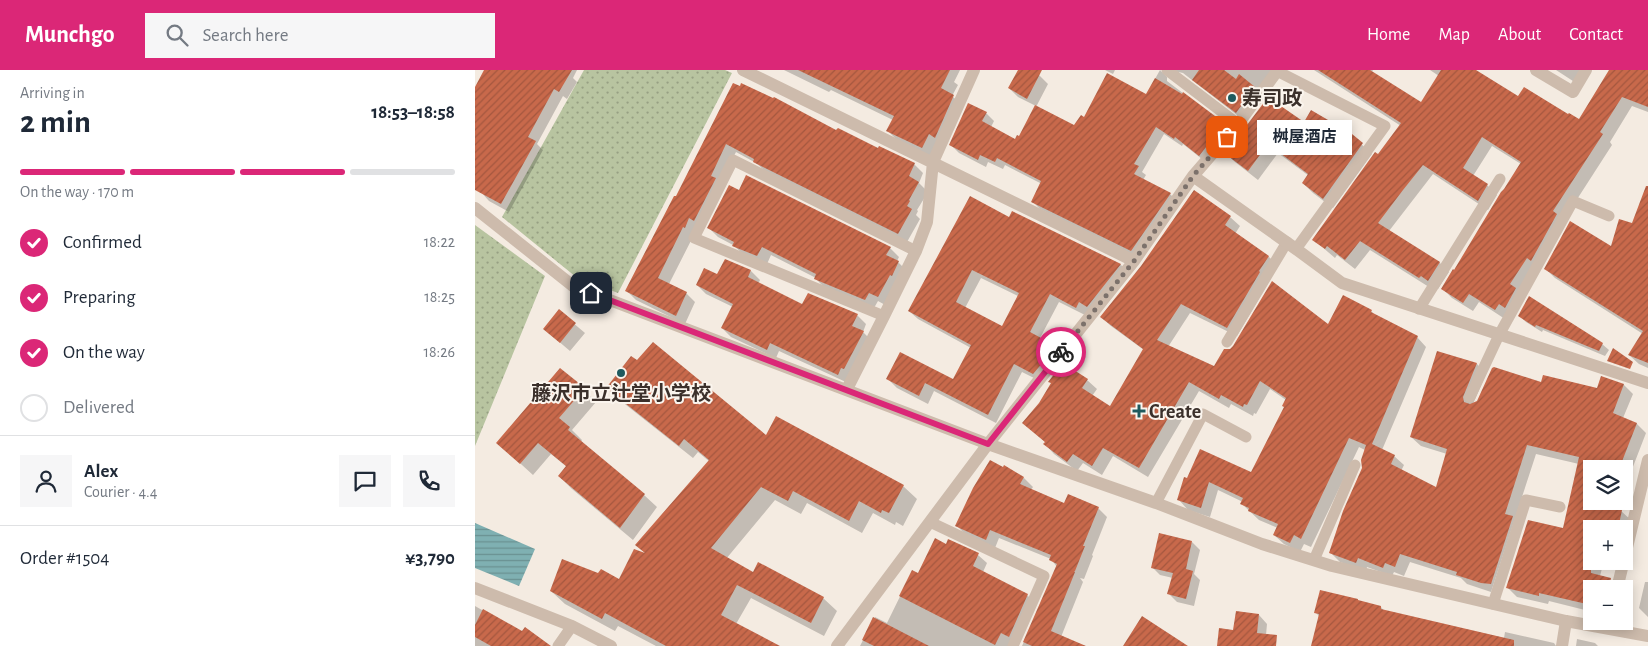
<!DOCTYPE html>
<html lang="en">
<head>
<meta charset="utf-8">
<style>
	:root { --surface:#fff; --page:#f6f6f7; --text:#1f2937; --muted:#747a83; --line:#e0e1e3; --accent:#db2777 }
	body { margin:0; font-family:"Alegreya Sans","Noto Sans JP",sans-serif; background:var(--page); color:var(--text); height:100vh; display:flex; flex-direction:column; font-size:19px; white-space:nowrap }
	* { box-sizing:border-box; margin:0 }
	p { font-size:16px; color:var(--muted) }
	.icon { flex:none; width:28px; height:28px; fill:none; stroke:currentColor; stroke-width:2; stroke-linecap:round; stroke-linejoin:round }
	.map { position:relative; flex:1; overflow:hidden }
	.panel { display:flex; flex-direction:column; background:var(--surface); width:475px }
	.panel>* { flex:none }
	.controls { position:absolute; left:1108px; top:390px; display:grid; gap:10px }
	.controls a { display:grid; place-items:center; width:50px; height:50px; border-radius:0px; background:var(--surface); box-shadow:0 2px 12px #0003; font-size:25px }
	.pin { position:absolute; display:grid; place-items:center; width:42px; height:42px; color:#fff; margin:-21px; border-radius:10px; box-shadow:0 2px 8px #0006 }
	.courier { position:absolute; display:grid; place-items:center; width:50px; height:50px; margin:-25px; border:4px solid #db2777; border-radius:50%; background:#fff; color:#222; box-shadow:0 1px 6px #0007 }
	.bubble { position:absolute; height:35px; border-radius:0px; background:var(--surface); box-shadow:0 2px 12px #0003; font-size:16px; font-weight:700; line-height:35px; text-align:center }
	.summary em { font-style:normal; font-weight:700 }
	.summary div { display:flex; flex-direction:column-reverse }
	.summary { display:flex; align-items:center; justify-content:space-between; height:85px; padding:0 20px }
	h1 { font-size:32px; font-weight:700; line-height:38px }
	.bar { display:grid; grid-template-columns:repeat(4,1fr); gap:8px 5px; align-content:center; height:60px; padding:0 20px }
	.bar i { height:6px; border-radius:4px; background:var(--line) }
	.bar .active { background:var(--accent) }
	.bar p { grid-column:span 4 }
	.line { display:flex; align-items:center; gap:12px; padding:0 20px; border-top:1px solid var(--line) }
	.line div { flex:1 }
	.round { display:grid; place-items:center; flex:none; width:52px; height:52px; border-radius:0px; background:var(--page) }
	ol { padding:0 20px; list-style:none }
	li { display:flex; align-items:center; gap:15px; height:55px }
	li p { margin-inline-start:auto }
	li .icon { padding:5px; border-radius:50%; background:var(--accent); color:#fff; stroke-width:4 }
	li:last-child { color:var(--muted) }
	li i { width:28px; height:28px; border:2px solid var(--line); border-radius:50% }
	header { display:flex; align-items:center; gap:30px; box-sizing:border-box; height:70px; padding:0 25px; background:var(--accent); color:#fff }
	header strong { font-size:24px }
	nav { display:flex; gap:28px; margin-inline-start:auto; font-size:18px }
	.search { width:350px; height:45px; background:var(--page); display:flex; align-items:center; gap:12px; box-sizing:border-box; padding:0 18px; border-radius:0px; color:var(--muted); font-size:19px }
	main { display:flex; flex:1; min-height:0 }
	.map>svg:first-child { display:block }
</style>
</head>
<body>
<header>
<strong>Munchgo</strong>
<div class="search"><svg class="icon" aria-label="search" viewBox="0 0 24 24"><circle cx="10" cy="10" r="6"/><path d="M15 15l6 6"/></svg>Search here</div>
<nav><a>Home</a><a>Map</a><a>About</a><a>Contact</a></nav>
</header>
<main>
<section class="panel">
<div class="summary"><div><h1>2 min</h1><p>Arriving in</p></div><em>18:53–18:58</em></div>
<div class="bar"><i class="active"></i><i class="active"></i><i class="active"></i><i></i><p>On the way · 170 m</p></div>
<ol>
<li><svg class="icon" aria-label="check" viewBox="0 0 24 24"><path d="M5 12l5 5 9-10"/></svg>Confirmed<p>18:22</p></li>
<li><svg class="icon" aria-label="check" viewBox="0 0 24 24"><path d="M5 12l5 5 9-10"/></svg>Preparing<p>18:25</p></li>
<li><svg class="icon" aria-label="check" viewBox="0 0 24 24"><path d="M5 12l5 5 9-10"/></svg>On the way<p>18:26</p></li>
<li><i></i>Delivered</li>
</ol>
<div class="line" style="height:90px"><a class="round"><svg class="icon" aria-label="person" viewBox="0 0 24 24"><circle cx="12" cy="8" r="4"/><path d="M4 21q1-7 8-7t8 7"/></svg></a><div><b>Alex</b><p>Courier · 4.4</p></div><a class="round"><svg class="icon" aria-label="chat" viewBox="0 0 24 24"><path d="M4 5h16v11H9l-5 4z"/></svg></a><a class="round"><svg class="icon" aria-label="phone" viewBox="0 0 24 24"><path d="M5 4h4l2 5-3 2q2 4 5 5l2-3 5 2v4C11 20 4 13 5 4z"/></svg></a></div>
<div class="line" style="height:65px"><div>Order #1504</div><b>¥3,790</b></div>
</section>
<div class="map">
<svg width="1173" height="576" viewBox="0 0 1173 576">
	<defs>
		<pattern id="green-dots" width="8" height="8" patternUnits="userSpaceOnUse" patternTransform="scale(1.25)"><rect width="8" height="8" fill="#b8c4a0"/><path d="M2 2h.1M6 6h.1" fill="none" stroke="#97a083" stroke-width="1.8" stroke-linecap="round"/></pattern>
		<pattern id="water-rules" width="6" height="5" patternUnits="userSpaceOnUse" patternTransform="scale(1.25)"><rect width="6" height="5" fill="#7fb0b2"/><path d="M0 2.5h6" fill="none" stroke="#699091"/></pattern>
		<pattern id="building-hatch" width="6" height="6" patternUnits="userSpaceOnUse" patternTransform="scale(1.25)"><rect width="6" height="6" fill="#c8694b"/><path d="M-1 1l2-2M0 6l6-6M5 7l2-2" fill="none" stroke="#a4573f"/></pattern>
	</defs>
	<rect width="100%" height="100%" fill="#f4ebe1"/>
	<path fill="url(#green-dots)" d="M 109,0 L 250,0 L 257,3 L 143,223 L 101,207 L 27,147 Z
		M 0,155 L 70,206 L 0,376 Z"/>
	<path fill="url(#water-rules)" d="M 0,453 L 60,479 L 44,516 L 0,498 Z"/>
	<path fill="#0003" fill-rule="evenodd" d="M 10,0 L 102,0 L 98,8 L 102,12 L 92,29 L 88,26 L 62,74 L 68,80 L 34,142 L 14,131 L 6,122 L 0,112 L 0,20 Z
		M 309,0 L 485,0 L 479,12 L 483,15 L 477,26 L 488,36 L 457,88 L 423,71 L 413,61 L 418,50 L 356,20 L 354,22 Z
		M 544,0 L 554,0 L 564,5 L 573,14 L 561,37 L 600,57 L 610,49 L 671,25 L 685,0 L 692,7 L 692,11 L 751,56 L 759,63 L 732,93 L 708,74 L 707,76 L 689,64 L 667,102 L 671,105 L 668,110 L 695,124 L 703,132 L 664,188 L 565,139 L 557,131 L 567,114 L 530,95 L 528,99 L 513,92 L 511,97 L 484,83 L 476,75 L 511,43 L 519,51 L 516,57 L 540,70 L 544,68 L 561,36 L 543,27 L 534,18 Z
		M 630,0 L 640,0 L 638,4 Z
		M 694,0 L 807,0 L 771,52 L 708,3 Z
		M 839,0 L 898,0 L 896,3 L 946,34 L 964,6 L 955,0 L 999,0 L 1044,28 L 1104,51 L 1135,0 L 1173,0 L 1173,42 L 1157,36 L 1135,72 L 1137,75 L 1088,151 L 1030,249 L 1004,232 L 998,241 L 977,228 L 967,218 L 979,202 L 1046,94 L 1017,76 L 998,106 L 1012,115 L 1022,125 L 1013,140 L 958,104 L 914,161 L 964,192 L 974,202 L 963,219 L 956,215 L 954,217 L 895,180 L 880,199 L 862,185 L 860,188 L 839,170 L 926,56 Z
		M 1081,0 L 1108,0 L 1101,13 Z
		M 258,14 L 362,62 L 439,94 L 448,103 L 444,113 L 453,122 L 442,140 L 443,141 L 441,145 L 445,149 L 432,172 L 289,100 L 281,93 L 261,82 L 194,214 L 211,223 L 220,232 L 210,254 L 161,230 L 152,221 L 201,128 Z
		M 829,54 L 876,65 L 897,84 L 858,138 L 838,123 L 828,113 L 834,106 L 803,83 L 783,110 L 760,92 L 751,83 Z
		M 1163,141 L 1173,144 L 1173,298 L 1164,294 L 1154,285 L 1168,264 L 1080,208 L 1071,199 L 1136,178 L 1158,155 Z
		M 538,143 L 646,195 L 654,203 L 610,245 L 584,232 L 565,268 L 576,278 L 573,285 L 582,294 L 567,312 L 547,302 L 521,353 L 459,321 L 453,334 L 422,318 L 413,309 L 479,310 L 496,278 L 443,249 L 434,241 L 535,149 ZM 506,208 L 543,226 L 528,257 L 490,238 Z
		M 755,147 L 765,156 L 760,164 L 793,186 L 803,196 L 762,266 L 715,243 L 693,277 L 740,298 L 756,280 L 854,256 L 896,241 L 901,246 L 942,267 L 951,277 L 907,380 L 919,386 L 929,395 L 926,401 L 961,419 L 972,384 L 946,376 L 936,367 L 963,282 L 1002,294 L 1011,304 L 998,334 L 1067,314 L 1123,319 L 1127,308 L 1149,315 L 1158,324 L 1148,348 L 1162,354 L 1171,363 L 1154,407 L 1158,411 L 1146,441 L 1156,450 L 1149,482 L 1149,459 L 1116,459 L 1116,491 L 1129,491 L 1125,506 L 1130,507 L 1140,517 L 1139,519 L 1116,519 L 1116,546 L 1110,540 L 1074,531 L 1073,534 L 1042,527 L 1032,517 L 1089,459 L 1104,394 L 1061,384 L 1016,522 L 992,514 L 986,508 L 935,492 L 929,506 L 919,502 L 917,506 L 892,497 L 891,501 L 865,492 L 856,483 L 888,398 L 890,380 L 884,377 L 836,477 L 829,474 L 825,482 L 809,474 L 799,465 L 803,458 L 784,450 L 767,434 L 768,432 L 743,420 L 735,447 L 713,440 L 704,430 L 710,409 L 776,404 L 810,338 L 811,330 L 795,319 L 781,344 L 779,343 L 778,346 L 756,334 L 754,338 L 724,321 L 673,407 L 638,386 L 627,405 L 608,393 L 602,401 L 579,384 L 570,374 L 571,373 L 549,353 L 565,333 L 577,314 L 575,312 L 588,295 L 612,310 L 622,319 L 617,326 L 635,337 L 669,280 L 636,256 L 626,247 ZM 1116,399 L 1149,399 L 1149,431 L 1116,431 Z
		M 234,158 L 415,178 L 424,187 L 422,191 L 432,201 L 412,236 L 403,231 L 399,238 L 350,218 L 341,209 L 341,208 L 296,185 L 292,194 L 268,184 L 258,175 L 243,167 Z
		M 276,201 L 285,210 L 283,214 L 328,236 L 382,245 L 391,254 L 388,262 L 397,271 L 373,313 L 304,281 L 301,288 L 256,267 L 247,258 L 258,237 L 231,224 L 222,215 L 243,206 Z
		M 84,241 L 110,263 L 95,281 L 69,259 Z
		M 1045,246 L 1127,274 L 1134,280 L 1130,286 L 1068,260 L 1067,262 L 1051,252 Z
		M 133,318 L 291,367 L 428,416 L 442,429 L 428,456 L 421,452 L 420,455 L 398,443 L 387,463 L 332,433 L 326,444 L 300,430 L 251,489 L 279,504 L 284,494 L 348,528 L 362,541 L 349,566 L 276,528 L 261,554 L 302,576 L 181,576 L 143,556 L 140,561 L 90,534 L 76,521 L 144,511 L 171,484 L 162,475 L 235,392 L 223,382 L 218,388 L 146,331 Z
		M 109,319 L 121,332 L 97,360 L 107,370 L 106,372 L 169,425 L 182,437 L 158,470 L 97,419 L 84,406 L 92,397 L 76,384 L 58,405 L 23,373 Z
		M 530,397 L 549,408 L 558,417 L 556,420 L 590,435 L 623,438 L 632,447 L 617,485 L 618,486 L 609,509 L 605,508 L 608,512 L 586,567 L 594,576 L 547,576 L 582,497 L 576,489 L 524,468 L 520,478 L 490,464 L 481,455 Z
		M 717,472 L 725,480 L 719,504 L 725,510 L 719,536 L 702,532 L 694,524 L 698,508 L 685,505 L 677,497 Z
		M 472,475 L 503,485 L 512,493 L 508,502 L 552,525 L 561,534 L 543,576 L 385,576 L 400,547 L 412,553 L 437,502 L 443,505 Z
		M 1170,512 L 1173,512 L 1173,547 L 1164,538 Z
		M 0,536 L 47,563 L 74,576 L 0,576 Z
		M 906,537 L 909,541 L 1029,568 L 1030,562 L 1079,573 L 1081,576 L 837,576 L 844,546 L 840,542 Z
		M 784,545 L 792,554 L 790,576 L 759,561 Z
		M 1102,569 L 1120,573 L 1123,576 L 1101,576 Z"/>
	<path fill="url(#building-hatch)" fill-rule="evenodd" d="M 9,0 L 97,0 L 84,22 L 79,19 L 53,67 L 61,71 L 26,134 L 0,120 L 0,17 Z
		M 323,0 L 475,0 L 466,18 L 479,25 L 460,68 L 454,64 L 447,78 L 411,61 L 419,46 Z
		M 543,0 L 567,0 L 552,29 L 533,18 Z
		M 724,0 L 749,0 L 761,9 L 764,4 L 780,17 L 761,43 L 717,10 Z
		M 843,0 L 895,0 L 946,32 L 966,0 L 1001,0 L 1043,26 L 1049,17 L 1093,44 L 1094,43 L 1104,49 L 1134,0 L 1173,0 L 1173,37 L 1147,27 L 1125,62 L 1128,64 L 1078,141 L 1082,144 L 1056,191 L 1052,188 L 1035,214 L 1041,218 L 1030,238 L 1024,234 L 1020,240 L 994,224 L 988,233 L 966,219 L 978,199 L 979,200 L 1026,122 L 1029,119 L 1046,92 L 1007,67 L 988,98 L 1013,114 L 1003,131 L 948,95 L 928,120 L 903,153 L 965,192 L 953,211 L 946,206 L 944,208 L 885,171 L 870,190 L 852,176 L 850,179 L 837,170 L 900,82 L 903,84 L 926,53 Z
		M 632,3 L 671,24 L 680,8 L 707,24 L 708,22 L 752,55 L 736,73 L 735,72 L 724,86 L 700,67 L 699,69 L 681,57 L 659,94 L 664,96 L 659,104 L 696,123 L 656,181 L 556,132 L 566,111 L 522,88 L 520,92 L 505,85 L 503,90 L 474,75 L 493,33 L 512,42 L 507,51 L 540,69 L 542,65 L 544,66 L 560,35 L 599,55 L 606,45 L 609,47 Z
		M 258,13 L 265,16 L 266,13 L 298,28 L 299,27 L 361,60 L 363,58 L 403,78 L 404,76 L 440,93 L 434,106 L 444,112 L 434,130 L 435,131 L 432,136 L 437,139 L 423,164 L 278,92 L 279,89 L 251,74 L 236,106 L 241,108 L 219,151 L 214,148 L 210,158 L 208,157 L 183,208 L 212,222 L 201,246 L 150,221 L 199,126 L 201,126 Z
		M 793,27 L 829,52 L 836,40 L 877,64 L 888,73 L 848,129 L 827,113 L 833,104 L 793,74 L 773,101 L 749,83 L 769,59 Z
		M 271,105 L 416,177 L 411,185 L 424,191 L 417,206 L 415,205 L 403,227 L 394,223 L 390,230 L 339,209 L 341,204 L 287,177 L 282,186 L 257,176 L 259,172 L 232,158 L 254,115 L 264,120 Z
		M 1171,116 L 1173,116 L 1173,293 L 1153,285 L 1168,261 L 1069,199 L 1095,151 L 1136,176 L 1144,149 L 1157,153 Z
		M 719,120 L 756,146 L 750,155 L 794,186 L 784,201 L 785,202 L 752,258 L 706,234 L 682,270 L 739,296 L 749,279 L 755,279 L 758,276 L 797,211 L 853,254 L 868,225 L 897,240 L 896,242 L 943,266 L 897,374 L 920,385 L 916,394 L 961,417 L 972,379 L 935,367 L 962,281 L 1002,293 L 988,327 L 989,332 L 995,334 L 1002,331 L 1017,298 L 1019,297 L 1066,312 L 1068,305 L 1122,318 L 1126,306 L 1149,314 L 1138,343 L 1162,353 L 1144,399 L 1116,399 L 1116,433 L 1147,440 L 1143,459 L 1116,459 L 1116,503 L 1136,508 L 1134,519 L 1116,519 L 1116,535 L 1064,523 L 1064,526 L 1031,518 L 1053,450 L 1088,458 L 1104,387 L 1052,375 L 1030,444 L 1038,446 L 1016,514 L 1006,513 L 981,505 L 982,502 L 925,484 L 920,497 L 910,493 L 908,498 L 883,488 L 881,493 L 854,483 L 868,441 L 887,398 L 886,390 L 891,375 L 874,368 L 826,469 L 819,465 L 815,473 L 798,465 L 803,454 L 773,441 L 774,438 L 765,434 L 768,428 L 734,412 L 726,438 L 702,430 L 709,407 L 712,408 L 725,379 L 776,402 L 809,337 L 807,336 L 811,328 L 785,311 L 772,335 L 769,334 L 768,337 L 746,325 L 744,329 L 714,312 L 664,398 L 628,378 L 617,396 L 598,384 L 592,392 L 568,374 L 570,372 L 547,353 L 564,333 L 576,313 L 573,312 L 588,293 L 613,309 L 607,318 L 635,336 L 668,279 L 625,247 L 666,196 Z
		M 495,126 L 534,147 L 537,141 L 646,194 L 612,237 L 604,232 L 601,238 L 575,224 L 555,262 L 568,269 L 563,278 L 574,285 L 558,304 L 539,294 L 513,345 L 450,313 L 444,326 L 411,309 L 425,282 L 478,309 L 496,275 L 433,241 ZM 497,200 L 544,223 L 527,256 L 481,232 Z
		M 250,189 L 276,200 L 273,207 L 327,234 L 333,223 L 383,244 L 377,256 L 389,261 L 369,299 L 366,298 L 363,305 L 295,273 L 292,280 L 246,258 L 258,234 L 221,215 L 229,198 L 242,204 Z
		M 1054,226 L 1128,273 L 1124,281 L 1061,255 L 1060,257 L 1043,246 Z
		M 84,239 L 101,253 L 85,273 L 68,259 Z
		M 178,272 L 291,365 L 301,346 L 429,415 L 414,443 L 407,440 L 406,443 L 384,431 L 374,451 L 318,421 L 313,431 L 286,417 L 236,478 L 278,502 L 283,492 L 349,527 L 336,553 L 262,515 L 246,545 L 305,576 L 191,576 L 130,543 L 127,549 L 75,521 L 87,489 L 123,503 L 126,499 L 144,509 L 159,479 L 170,483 L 160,475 L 234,390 L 209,369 L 204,376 L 131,318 L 156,286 L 162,290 Z
		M 1138,278 L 1158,292 L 1155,299 L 1132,291 Z
		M 85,298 L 110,318 L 84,348 L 95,357 L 93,360 L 170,424 L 145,458 L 83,406 L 91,396 L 63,373 L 45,394 L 21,373 Z
		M 515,390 L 528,397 L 529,395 L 549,407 L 545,414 L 589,433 L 593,424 L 624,437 L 608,476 L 610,476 L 600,501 L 599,501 L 600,502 L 596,512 L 576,561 L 611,576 L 557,576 L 548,572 L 582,494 L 574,490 L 576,485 L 515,460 L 511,470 L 480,456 L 498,418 Z
		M 684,463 L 717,471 L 711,499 L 718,501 L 711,529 L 692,524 L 698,503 L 676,498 Z
		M 460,468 L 471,474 L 473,469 L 504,483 L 498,496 L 553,524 L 534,567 L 526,563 L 520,575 L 424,526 L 437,500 L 443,503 Z
		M 845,520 L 883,529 L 883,530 L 906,536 L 906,539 L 1039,570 L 1039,576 L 836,576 L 844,544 L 839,543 Z
		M 8,539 L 47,561 L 50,557 L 76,576 L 16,576 L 0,567 L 0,555 Z
		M 761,541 L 784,544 L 782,563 L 802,565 L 801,576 L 742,576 L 744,558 L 758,560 Z
		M 667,546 L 713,576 L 648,576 Z
		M 398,547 L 454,576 L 399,576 L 387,570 Z"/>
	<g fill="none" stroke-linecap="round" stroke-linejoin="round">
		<path stroke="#cdbbac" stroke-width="11" d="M 692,0 L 763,54
			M 802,1 L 910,56 L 821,179
			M 944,239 L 1025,109
			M 409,246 L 219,168 L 258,90 L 441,181
			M 752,272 L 812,172
			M 995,327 L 1024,265 L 1098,131 L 1134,146
			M 681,433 L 728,344 L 771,367
			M 455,452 L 569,506 L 538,576
			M 839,490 L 880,395
			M 1018,534 L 1051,430 L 1085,437
			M 83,576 L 97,556"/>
		<path stroke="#cdbbac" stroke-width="12" d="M 268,0 L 659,191
			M 1061,0 L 1098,22 L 1111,0
			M 718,106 L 821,179 L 867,213 L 1173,313
			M 0,138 L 98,216 L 513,374 L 681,433 L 787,474 L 857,496 L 1091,551 L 1173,566
			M 372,319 L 409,246 L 441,181 L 452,152 L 458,92 L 499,0
			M 0,518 L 97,556 L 136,576
			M 1142,519 L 1173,390
			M 362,576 L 513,374 L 659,191 L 718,106 L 763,54 L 803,0
			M 1087,576 L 1091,551"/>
	</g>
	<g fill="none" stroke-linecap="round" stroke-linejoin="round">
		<path stroke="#7c716b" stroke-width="5" stroke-dasharray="0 9" d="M 586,282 L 659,191 L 718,106 L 752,67"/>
		<path stroke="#db2777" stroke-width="6" d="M 116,223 L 513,374 L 586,282"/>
	</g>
	<g fill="#1f5a5e" stroke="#fbf5ee" stroke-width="2">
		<circle cx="757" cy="28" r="5"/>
		<circle cx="146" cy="303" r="5"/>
		<path d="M661.5 333.5h5v5h5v5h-5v5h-5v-5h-5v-5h5z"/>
	</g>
	<g text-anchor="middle" stroke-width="4" stroke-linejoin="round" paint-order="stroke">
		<g font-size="20" font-weight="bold" fill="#3b302b" stroke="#fbf5ee" text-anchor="start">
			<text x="767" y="35">寿司政</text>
			<text x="146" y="330" text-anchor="middle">藤沢市立辻堂小学校</text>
			<text x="674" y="348">Create</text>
		</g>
	</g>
</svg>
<div class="controls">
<a><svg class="icon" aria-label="layers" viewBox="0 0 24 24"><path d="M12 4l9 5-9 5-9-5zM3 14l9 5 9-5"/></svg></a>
<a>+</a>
<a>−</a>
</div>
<div class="pin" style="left:752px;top:67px;background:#ea580c"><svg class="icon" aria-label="bag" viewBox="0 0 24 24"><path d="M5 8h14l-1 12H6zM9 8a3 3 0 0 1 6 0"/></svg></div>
<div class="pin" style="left:116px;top:223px;background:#1f2937"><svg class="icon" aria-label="home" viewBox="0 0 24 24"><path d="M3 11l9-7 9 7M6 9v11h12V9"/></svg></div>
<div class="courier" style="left:586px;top:282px"><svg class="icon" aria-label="bike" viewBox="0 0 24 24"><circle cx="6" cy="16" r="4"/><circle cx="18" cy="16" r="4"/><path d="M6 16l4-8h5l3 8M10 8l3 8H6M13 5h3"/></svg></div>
<div class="bubble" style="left:782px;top:50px;width:95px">桝屋酒店</div>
</div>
</main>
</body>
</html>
